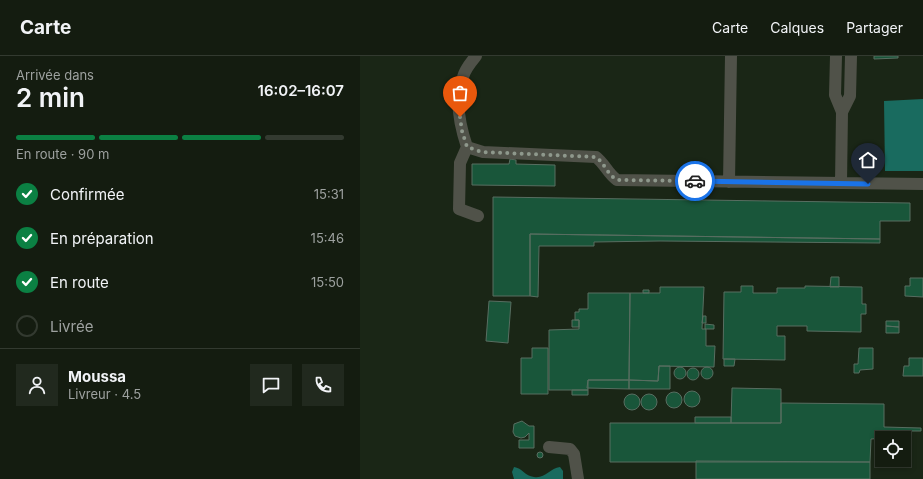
<!DOCTYPE html>
<html lang="fr">
<head>
<meta charset="utf-8">
<style>
	:root { --surface:#141c10; --page:#21291e; --text:#f1f3f6; --muted:#9da19f; --line:#333a30; --accent:#0b8043 }
	body { margin:0; font-family:Inter,sans-serif; background:var(--page); color:var(--text); height:100vh; display:flex; flex-direction:column; font-size:15px; white-space:nowrap }
	* { box-sizing:border-box; margin:0 }
	p { font-size:13px; color:var(--muted) }
	.icon { flex:none; width:22px; height:22px; fill:none; stroke:currentColor; stroke-width:2; stroke-linecap:round; stroke-linejoin:round }
	.map { position:relative; flex:1; overflow:hidden }
	.panel { display:flex; flex-direction:column; background:var(--surface); width:360px }
	.panel>* { flex:none }
	.tools { position:absolute; left:515px; top:375px; display:grid; gap:8px }
	.tools a { display:grid; place-items:center; width:36px; height:36px; border-radius:0px; background:var(--surface); box-shadow:0 2px 6px #0003,0 0 0 1px var(--line); font-size:20px }
	.pin { position:absolute; display:grid; place-items:center; width:34px; height:34px; color:#fff; margin:-41px -17px; border-radius:50% 50% 50% 0; rotate:-45deg; box-shadow:0 0 4px #0007 }
	.pin .icon { rotate:45deg }
	.courier { position:absolute; display:grid; place-items:center; width:40px; height:40px; margin:-20px; border:3px solid #1a73e8; border-radius:50%; background:#fff; color:#222; box-shadow:0 1px 5px #0007 }
	.head em { font-style:normal; font-weight:600 }
	.head div { display:flex; flex-direction:column-reverse }
	.head { display:flex; align-items:center; justify-content:space-between; height:68px; padding:0 16px }
	h1 { font-size:26px; font-weight:600; line-height:30px }
	.bar { display:grid; grid-template-columns:repeat(4,1fr); gap:6px 4px; align-content:center; height:48px; padding:0 16px }
	.bar i { height:5px; border-radius:3px; background:var(--line) }
	.bar .on { background:var(--accent) }
	.bar p { grid-column:span 4 }
	.line { display:flex; align-items:center; gap:10px; padding:0 16px; border-top:1px solid var(--line) }
	.line div { flex:1 }
	.round { display:grid; place-items:center; flex:none; width:42px; height:42px; border-radius:0px; background:var(--page) }
	ol { padding:0 16px; list-style:none }
	li { display:flex; align-items:center; gap:12px; height:44px }
	li p { margin-inline-start:auto }
	li .icon { padding:4px; border-radius:50%; background:var(--accent); color:#fff; stroke-width:4 }
	li:last-child { color:var(--muted) }
	li i { width:22px; height:22px; border:2px solid var(--line); border-radius:50% }
	header { display:flex; align-items:center; gap:24px; box-sizing:border-box; height:56px; padding:0 20px; background:var(--surface); border-bottom:1px solid var(--line) }
	header strong { font-size:19px }
	nav { display:flex; gap:22px; margin-inline-start:auto; font-size:14px }
	main { display:flex; flex:1; min-height:0 }
	.map>svg:first-child { display:block }
</style>
</head>
<body>
<header>
<strong>Carte</strong>
<nav><a>Carte</a><a>Calques</a><a>Partager</a></nav>
</header>
<main>
<section class="panel">
<div class="head"><div><h1>2 min</h1><p>Arrivée dans</p></div><em>16:02–16:07</em></div>
<div class="bar"><i class="on"></i><i class="on"></i><i class="on"></i><i></i><p>En route · 90 m</p></div>
<ol>
<li><svg class="icon" aria-label="check" viewBox="0 0 24 24"><path d="M5 12l5 5 9-10"/></svg>Confirmée<p>15:31</p></li>
<li><svg class="icon" aria-label="check" viewBox="0 0 24 24"><path d="M5 12l5 5 9-10"/></svg>En préparation<p>15:46</p></li>
<li><svg class="icon" aria-label="check" viewBox="0 0 24 24"><path d="M5 12l5 5 9-10"/></svg>En route<p>15:50</p></li>
<li><i></i>Livrée</li>
</ol>
<div class="line" style="height:72px"><a class="round"><svg class="icon" aria-label="person" viewBox="0 0 24 24"><circle cx="12" cy="8" r="4"/><path d="M4 21q1-7 8-7t8 7"/></svg></a><div><b>Moussa</b><p>Livreur · 4.5</p></div><a class="round"><svg class="icon" aria-label="chat" viewBox="0 0 24 24"><path d="M4 5h16v11H9l-5 4z"/></svg></a><a class="round"><svg class="icon" aria-label="phone" viewBox="0 0 24 24"><path d="M5 4h4l2 5-3 2q2 4 5 5l2-3 5 2v4C11 20 4 13 5 4z"/></svg></a></div>
</section>
<div class="map">
<svg width="563" height="423" viewBox="0 0 563 423">
	<rect width="100%" height="100%" fill="#1a2616"/>
	<path fill="#196b5f" d="M 563,43 L 563,115 L 525,115 L 524,45 Z
		M 154,411 C 162,412 165,420 174,421 C 185,423 190,412 200,411 L 203,415 L 203,423 L 154,423 L 152,416 Z"/>
	<path fill="#19563a" stroke="#586e61" d="M 514,0 L 538,0 L 538,2 L 514,3 Z
		M 150,103 L 156,104 L 156,108 L 195,109 L 195,130 L 112,129 L 112,108 L 149,108 Z
		M 133,141 L 550,147 L 550,165 L 520,165 L 520,183 L 170,178 L 170,240 L 133,240 Z
		M 170,178 L 520,183 L 520,187 L 300,185 L 234,186 L 234,190 L 179,190 L 178,241 L 170,240 Z
		M 471,221 L 479,221 L 479,231 L 470,231 Z
		M 550,222 L 563,222 L 563,241 L 545,240 L 545,230 L 550,230 Z
		M 381,230 L 393,230 L 393,237 L 417,237 L 417,232 L 445,232 L 445,230 L 502,231 L 502,248 L 506,248 L 506,258 L 501,258 L 501,276 L 447,275 L 447,270 L 417,270 L 417,280 L 425,280 L 425,304 L 363,303 L 364,236 L 381,236 Z
		M 300,231 L 344,231 L 342,273 L 346,273 L 346,290 L 355,290 L 354,311 L 299,310 L 298,325 L 269,324 L 270,237 L 300,237 Z
		M 283,234 L 289,234 L 289,237 L 283,237 Z
		M 228,237 L 270,237 L 269,324 L 228,324 L 228,334 L 189,334 L 189,274 L 219,273 L 219,264 L 215,264 L 215,256 L 219,256 L 219,253 L 228,253 Z
		M 129,245 L 151,246 L 148,287 L 126,285 Z
		M 343,260 L 346,260 L 346,267 L 342,267 Z
		M 212,264 L 219,264 L 219,271 L 212,271 Z
		M 526,265 L 539,265 L 539,271 L 526,270 Z
		M 345,268 L 354,269 L 354,273 L 345,273 Z
		M 526,270 L 539,271 L 539,277 L 526,277 Z
		M 172,292 L 188,292 L 188,338 L 161,338 L 161,302 L 172,302 Z
		M 499,292 L 513,292 L 513,313 L 500,314 L 499,317 L 494,317 L 494,308 L 498,308 Z
		M 549,302 L 563,302 L 563,320 L 543,320 L 544,310 L 549,310 Z
		M 364,303 L 375,303 L 374,310 L 364,310 Z
		M 299,310 L 310,310 L 310,333 L 269,333 L 269,324 L 298,325 Z
		M314 317a6 6 0 1 1 12 0a6 6 0 1 1-12 0Z
		M341 317a6 6 0 1 1 12 0a6 6 0 1 1-12 0Z
		M327 318a6 6 0 1 1 12 0a6 6 0 1 1-12 0Z
		M 228,324 L 269,324 L 269,333 L 227,332 Z
		M 372,332 L 421,333 L 421,367 L 371,367 Z
		M 212,334 L 228,334 L 228,339 L 212,339 Z
		M324 343a8 8 0 1 1 16 0a8 8 0 1 1-16 0Z
		M306 344a8 8 0 1 1 16 0a8 8 0 1 1-16 0Z
		M264 346a8 8 0 1 1 16 0a8 8 0 1 1-16 0Z
		M281 346a8 8 0 1 1 16 0a8 8 0 1 1-16 0Z
		M 421,347 L 524,348 L 524,371 L 561,372 L 561,375 L 524,375 L 524,382 L 511,383 L 510,406 L 250,406 L 250,367 L 421,367 Z
		M 335,361 L 371,361 L 371,367 L 335,367 Z
		M 162,365 L 169,370 L 174,370 L 174,392 L 159,392 L 159,384 L 169,384 L 169,377 L 165,381 L 161,382 L 155,380 L 153,376 L 154,368 Z
		M177 399a3 3 0 1 1 6 0a3 3 0 1 1-6 0Z
		M 336,405 L 510,406 L 510,423 L 336,423 Z"/>
	<g fill="none" stroke-linecap="round" stroke-linejoin="round">
		<path stroke="#505249" stroke-width="12" d="M 116,0 C 111,6 105,13 103,21 C 94,42 100,70 107,91 L 123,96 L 236,101 C 245,108 248,118 257,124 L 563,128
			M 476,0 L 475,39 L 482,56 L 490,40 L 491,0
			M 107,91 L 100,107 L 99,153 L 118,160
			M 369,126 L 371,0
			M 481,127 L 482,56
			M 189,391 L 210,393 L 214,398 L 218,423"/>
	</g>
	<g fill="none" stroke-linecap="round" stroke-linejoin="round">
		<path stroke="#8e988c" stroke-width="4" stroke-dasharray="0 7.2" d="M 100,61 L 102,75 L 107,91 L 122,96 L 236,101 C 245,108 247,118 257,124 L 335,125"/>
		<path stroke="#1a73e8" stroke-width="5" d="M 335,125 L 508,128"/>
	</g>
</svg>
<div class="tools">
<a><svg class="icon" aria-label="locate" viewBox="0 0 24 24"><circle cx="12" cy="12" r="6"/><path d="M12 2v4M12 18v4M2 12h4M18 12h4"/></svg></a>
</div>
<div class="pin" style="left:100px;top:61px;background:#ea580c"><svg class="icon" aria-label="bag" viewBox="0 0 24 24"><path d="M5 8h14l-1 12H6zM9 8a3 3 0 0 1 6 0"/></svg></div>
<div class="pin" style="left:508px;top:128px;background:#1f2937"><svg class="icon" aria-label="home" viewBox="0 0 24 24"><path d="M3 11l9-7 9 7M6 9v11h12V9"/></svg></div>
<div class="courier" style="left:335px;top:125px"><svg class="icon" aria-label="car" viewBox="0 0 24 24"><path d="M5 17H2v-5l4-1 3-4h7l3 4 3 1v5h-3M9 17h6M6 11h13"/><circle cx="7" cy="17" r="2"/><circle cx="17" cy="17" r="2"/></svg></div>
</div>
</main>
</body>
</html>
